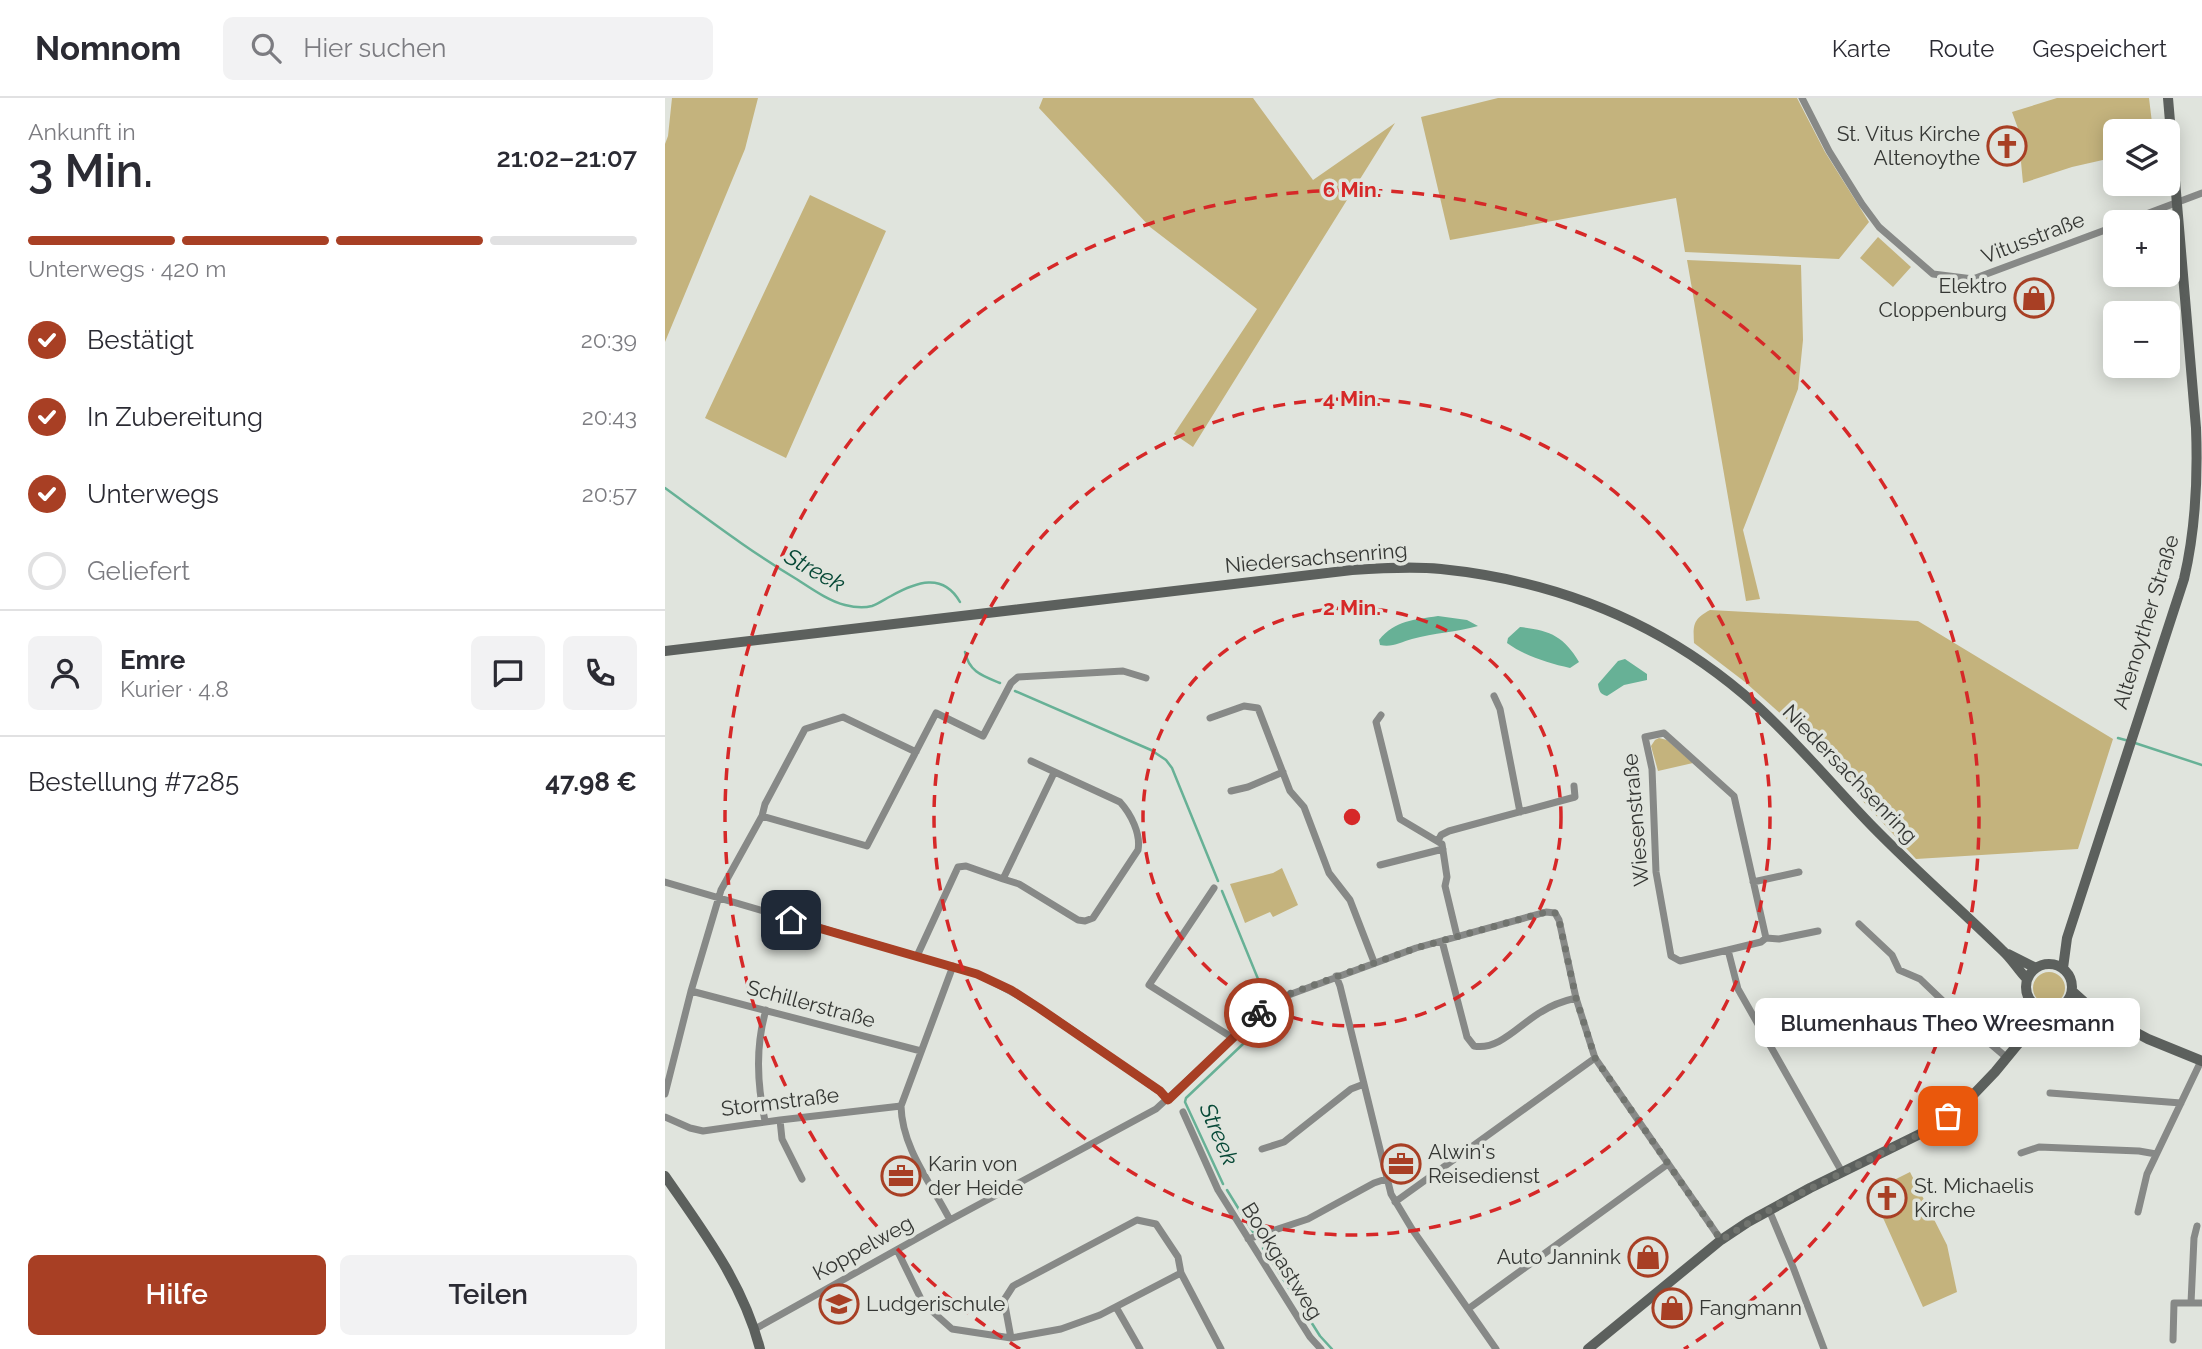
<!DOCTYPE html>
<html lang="de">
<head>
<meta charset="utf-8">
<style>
	:root { --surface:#fff; --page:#f2f2f3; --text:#2b2b33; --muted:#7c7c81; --line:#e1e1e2; --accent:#a83f24 }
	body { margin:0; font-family:Raleway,sans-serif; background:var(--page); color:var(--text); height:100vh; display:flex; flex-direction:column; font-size:26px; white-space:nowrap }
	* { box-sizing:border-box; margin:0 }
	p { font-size:23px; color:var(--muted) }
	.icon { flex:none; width:38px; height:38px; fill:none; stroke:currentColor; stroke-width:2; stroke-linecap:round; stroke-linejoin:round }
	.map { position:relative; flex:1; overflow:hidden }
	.details { display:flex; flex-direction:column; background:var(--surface); width:665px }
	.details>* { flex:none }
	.buttons { position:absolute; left:1438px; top:21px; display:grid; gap:14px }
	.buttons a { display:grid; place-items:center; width:77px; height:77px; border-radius:10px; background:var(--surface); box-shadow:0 4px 18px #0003; font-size:35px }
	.pin { position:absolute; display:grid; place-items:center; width:60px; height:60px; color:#fff; margin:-30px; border-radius:14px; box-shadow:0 4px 10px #0006 }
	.courier { position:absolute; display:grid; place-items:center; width:70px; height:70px; margin:-35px; border:5px solid #a83f24; border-radius:50%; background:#fff; color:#222; box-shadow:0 2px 9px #0007 }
	.bubble { position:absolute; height:49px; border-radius:10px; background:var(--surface); box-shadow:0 4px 18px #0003; font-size:23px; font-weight:600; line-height:49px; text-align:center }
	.head em { font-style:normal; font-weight:600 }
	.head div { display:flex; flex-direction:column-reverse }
	.head { display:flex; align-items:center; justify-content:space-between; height:119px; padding:0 28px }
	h1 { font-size:46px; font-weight:600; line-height:52px }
	.bar { display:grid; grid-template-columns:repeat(4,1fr); gap:10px 7px; align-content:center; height:84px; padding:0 28px }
	.bar i { height:9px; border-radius:5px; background:var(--line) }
	.bar .current { background:var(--accent) }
	.bar p { grid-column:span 4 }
	.line { display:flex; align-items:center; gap:18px; padding:0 28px; border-top:2px solid var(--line) }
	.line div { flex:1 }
	.round { display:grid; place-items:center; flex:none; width:74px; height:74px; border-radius:10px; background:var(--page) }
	ol { padding:0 28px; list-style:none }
	li { display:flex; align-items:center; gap:21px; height:77px }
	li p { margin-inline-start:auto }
	li .icon { padding:7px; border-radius:50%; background:var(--accent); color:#fff; stroke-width:4 }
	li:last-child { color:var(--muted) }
	li i { width:38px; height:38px; border:4px solid var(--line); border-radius:50% }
	.cta { display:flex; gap:14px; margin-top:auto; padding:14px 28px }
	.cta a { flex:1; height:80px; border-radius:10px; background:var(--accent); color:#fff; font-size:28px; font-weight:600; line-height:80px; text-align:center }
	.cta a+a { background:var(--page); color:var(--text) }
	header { display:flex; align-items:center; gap:42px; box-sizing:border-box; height:98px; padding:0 35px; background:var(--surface); border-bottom:2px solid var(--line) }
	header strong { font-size:33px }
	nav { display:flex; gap:38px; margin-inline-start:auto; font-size:24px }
	.search { width:490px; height:63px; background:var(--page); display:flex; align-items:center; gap:18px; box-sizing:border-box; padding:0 24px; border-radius:10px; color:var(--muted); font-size:26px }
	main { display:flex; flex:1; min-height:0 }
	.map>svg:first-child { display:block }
</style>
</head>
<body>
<header>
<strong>Nomnom</strong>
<div class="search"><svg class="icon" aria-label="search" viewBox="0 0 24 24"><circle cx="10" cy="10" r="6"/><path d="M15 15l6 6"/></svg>Hier suchen</div>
<nav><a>Karte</a><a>Route</a><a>Gespeichert</a></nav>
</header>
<main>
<section class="details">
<div class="head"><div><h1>3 Min.</h1><p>Ankunft in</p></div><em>21:02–21:07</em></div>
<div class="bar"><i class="current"></i><i class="current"></i><i class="current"></i><i></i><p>Unterwegs · 420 m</p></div>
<ol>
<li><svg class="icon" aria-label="check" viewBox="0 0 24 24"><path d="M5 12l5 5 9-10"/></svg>Bestätigt<p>20:39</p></li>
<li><svg class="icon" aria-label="check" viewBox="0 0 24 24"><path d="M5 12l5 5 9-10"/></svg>In Zubereitung<p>20:43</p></li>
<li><svg class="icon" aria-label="check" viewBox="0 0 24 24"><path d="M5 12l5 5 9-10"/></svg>Unterwegs<p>20:57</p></li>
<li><i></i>Geliefert</li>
</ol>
<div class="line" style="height:126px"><a class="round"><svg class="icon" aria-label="person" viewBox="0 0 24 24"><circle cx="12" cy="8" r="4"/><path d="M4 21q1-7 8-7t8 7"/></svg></a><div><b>Emre</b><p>Kurier · 4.8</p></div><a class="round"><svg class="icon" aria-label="chat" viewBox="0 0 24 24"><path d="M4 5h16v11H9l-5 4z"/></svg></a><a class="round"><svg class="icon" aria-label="phone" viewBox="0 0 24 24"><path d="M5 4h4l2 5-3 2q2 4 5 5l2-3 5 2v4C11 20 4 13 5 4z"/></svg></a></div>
<div class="line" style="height:91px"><div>Bestellung #7285</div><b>47.98 €</b></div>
<div class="cta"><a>Hilfe</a><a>Teilen</a></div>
</section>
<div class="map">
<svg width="1537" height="1251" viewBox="0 0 1537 1251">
	<rect width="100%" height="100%" fill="#e0e4dd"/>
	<path fill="#c4b37d" d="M 7,0 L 93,0 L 80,51 L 0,244 L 0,46 L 3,38 Z
		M 378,0 L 588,0 L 648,82 L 730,25 L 528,349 L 509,336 L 592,211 L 485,129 L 374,10 Z
		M 833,0 L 1132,0 L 1160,54 L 1204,124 L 1174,161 L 1020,154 L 1011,100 L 785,142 L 756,19 Z
		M 1392,0 L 1484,0 L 1488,33 L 1451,33 L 1451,59 L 1407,69 L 1358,85 L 1356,64 L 1361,48 L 1360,41 L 1355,36 L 1347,14 Z
		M 145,97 L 221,133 L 121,360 L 40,320 Z
		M 1213,139 L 1246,169 L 1228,189 L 1195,160 Z
		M 1022,162 L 1136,167 L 1138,242 L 1133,291 L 1078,432 L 1095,501 L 1081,503 Z
		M 1045,512 L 1253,523 L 1448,641 L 1413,751 L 1251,761 L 1128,627 L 1080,584 L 1029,545 C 1028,527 1028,521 1045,512 Z
		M 994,640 L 1002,642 L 1028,665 L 993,673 L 986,648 L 990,642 Z
		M 617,770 L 633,807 L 608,819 L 605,814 L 580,825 L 565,786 L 608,775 Z
		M1368 890a16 16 0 1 1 32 0a16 16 0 1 1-32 0Z
		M 1245,1074 L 1282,1147 L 1292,1194 L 1258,1209 L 1206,1093 L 1210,1091 L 1222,1115 L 1235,1108 L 1223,1085 Z"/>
	<path fill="#67b196" d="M 773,518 L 802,522 L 813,528 C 792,534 769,535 747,541 C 736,544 727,550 715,547 L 714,542 C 730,522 749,522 773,518 Z
		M 855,529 C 884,532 899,538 914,564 L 905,570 C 883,565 860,558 842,545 L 843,540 Z
		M 960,561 L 982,576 L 982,582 L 959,587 L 942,598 C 935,596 934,593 933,586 L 953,563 Z"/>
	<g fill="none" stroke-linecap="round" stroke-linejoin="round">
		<path stroke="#67b196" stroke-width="2.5" d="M 0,390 C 44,422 86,454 133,482 C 147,491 164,503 180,507 C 188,509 199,510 207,508 C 213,506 220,501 226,498 C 251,484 278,474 295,504
			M 300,554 C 304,574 318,578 335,585
			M 350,593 L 486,652 L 501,662 L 507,670 L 553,783
			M 1453,640 L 1464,643
			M 1470,645 L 1537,667
			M 557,793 L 607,915 L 597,928 L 521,1000 L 520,1004 L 558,1086
			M 562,1092 L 588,1134
			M 598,1150 L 629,1198
			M 636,1208 L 655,1238 L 667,1251"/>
		<path stroke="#878987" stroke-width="7" d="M 1137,0 L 1164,53 L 1197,106 L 1214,129 L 1268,176 L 1308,181 L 1451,128
			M 1460,124 L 1537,95
			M 829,598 L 835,611 L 855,714
			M 716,617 L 711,624 L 735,721 L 777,746 L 782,779 L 780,788 L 792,838
			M 545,620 L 579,608 L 593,610 L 625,693 L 639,709 L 664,775 L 685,802 L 709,864
			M 566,693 L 583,689 L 618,674
			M 97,718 L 202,748 L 271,615 L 318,638 L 346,585 L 353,579 L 458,573 L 481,580
			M 773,743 L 776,737 L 784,733 L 910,699 L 909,688
			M 715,767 L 778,751
			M 338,781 L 354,786 L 413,822 L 420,823 L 428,820 L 473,752 C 476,736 466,716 455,704 L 366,663
			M 0,784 L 312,876 C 378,907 435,952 495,994 L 503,1002
			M 1088,784 L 1134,774
			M 549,790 L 484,887 L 568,940
			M 1194,826 L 1227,857 L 1234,872 L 1255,881 L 1301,925 L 1341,959
			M 1101,840 L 1114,841 L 1153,833
			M 777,843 L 802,939 L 809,948 C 834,953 856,925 876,914 C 887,907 898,903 911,900
			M 1063,852 L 1096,844 L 1101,840 L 1069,698 L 999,635 L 980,639 L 987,671 L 991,774 L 1006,858 L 1015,863 L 1063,852 L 1073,891 L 1177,1074
			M 252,858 L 293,769 L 301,768 L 338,781 L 389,675
			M 671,878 L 675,888 L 726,1096 L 747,1131 L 831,1251
			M 26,893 L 256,953
			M 1385,995 L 1516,1005
			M 0,996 L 26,893 L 56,792 L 97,718 L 100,706 L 140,631 L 178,619 L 251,654
			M 518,1014 L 553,1092 L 645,1239 L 656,1251
			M 0,1019 L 25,1030 L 38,1033 L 115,1022 L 236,1008
			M 115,1022 L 117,1041 L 137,1081
			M 100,1023 C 92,986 90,949 101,912
			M 597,1051 L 619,1044 L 686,991 L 699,986
			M 1356,1055 L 1374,1049 L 1474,1053 L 1491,1056
			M 730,1104 L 930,960
			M 1104,1112 L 1128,1169 L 1159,1251
			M 1473,1114 L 1482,1076 L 1536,963
			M 285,1122 C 266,1085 237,1050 236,1008 L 288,868
			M 583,1141 L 643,1121 L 709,1085 L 721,1081
			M 232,1152 L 258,1205 L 287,1231 L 346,1240 L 396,1231 L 435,1217 L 516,1175
			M 1526,1205 L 1529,1140 L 1532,1128
			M 451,1209 L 475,1251
			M 803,1211 L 1003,1066
			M 90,1231 L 285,1122 L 491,1011 L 610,902 L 751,850 L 881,814 L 890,815 L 894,822 L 911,900 L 930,960 L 1056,1142
			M 346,1240 L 339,1202 L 348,1188 L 472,1122 L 491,1126 L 513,1159 L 516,1175 L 556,1251
			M 1508,1242 L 1509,1205 L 1537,1205"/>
		<path stroke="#5c605d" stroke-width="10" d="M 0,553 L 687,472 C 716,470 747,468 776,471 C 894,483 1002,527 1091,607 C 1133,645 1169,689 1208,729 C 1250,772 1295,811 1338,853 C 1347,861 1353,872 1362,881
			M 1343,856 L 1371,870
			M1361 889a23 23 0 1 1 46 0a23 23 0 1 1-46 0Z
			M 1398,870 L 1402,840 L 1519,481 C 1531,430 1533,382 1531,330 L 1503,0
			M 1407,893 L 1427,911 L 1483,941 L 1537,963
			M 1357,938 L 1368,906
			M 0,1078 C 38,1133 78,1185 95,1251
			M 923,1251 L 1056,1142 L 1083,1124 L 1145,1090 L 1255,1036 L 1283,1018 L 1307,998 L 1330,974 L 1381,912"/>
	</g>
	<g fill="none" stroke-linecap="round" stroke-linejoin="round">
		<path stroke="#71746f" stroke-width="7" stroke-dasharray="0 12.6" d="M 594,915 L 605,905 L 618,898 L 751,850 L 881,814 L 890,815 L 894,822 L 911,900 L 930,960 L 1056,1142 L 1116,1105 L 1255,1036 L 1283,1018"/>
		<path stroke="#a83f24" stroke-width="9" d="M 126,822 L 312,876 L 346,892 L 374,910 L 495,993 L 503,1002 L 594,915"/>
	</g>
	<g fill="none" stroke="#d62828" stroke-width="3.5" stroke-dasharray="12 9">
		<circle cx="687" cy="719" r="209"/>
		<circle cx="687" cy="719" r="418"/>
		<path d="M355 1251A627 627 0 1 1 1019 1251"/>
	</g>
	<defs>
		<g id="church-ring" transform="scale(2.0125)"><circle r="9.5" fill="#e0e4dd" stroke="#a83f24" stroke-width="1.5"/><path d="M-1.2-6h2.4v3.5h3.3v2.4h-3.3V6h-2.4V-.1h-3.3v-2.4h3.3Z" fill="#a83f24"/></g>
		<g id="shop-ring" transform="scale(2.0125)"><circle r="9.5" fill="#e0e4dd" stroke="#a83f24" stroke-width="1.5"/><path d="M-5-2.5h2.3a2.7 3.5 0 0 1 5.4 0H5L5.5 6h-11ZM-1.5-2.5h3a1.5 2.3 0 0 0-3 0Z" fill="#a83f24"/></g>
		<g id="office-ring" transform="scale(2.0125)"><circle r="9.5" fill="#e0e4dd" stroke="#a83f24" stroke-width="1.5"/><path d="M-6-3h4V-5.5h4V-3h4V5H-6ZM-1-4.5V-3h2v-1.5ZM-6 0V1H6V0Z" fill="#a83f24"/></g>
		<g id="school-ring" transform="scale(2.0125)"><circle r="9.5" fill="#e0e4dd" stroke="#a83f24" stroke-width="1.5"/><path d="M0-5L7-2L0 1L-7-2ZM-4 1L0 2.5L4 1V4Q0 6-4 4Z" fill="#a83f24"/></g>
	</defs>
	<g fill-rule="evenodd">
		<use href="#church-ring" x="1342" y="48"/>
		<use href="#shop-ring" x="1369" y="200"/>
		<use href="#office-ring" x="736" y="1066"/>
		<use href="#office-ring" x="236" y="1078"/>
		<use href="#church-ring" x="1222" y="1100"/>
		<use href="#shop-ring" x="983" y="1159"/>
		<use href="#school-ring" x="174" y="1206"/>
		<use href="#shop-ring" x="1007" y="1210"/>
	</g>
	<g text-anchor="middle" stroke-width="7" stroke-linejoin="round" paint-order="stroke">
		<g font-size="21" fill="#353734" stroke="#e0e4dd" text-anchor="start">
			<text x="1315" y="43" text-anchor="end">St. Vitus Kirche<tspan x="1315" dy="24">Altenoythe</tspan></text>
			<text x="1342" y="195" text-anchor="end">Elektro<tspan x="1342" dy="24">Cloppenburg</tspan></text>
			<text x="763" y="1061">Alwin's<tspan x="763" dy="24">Reisedienst</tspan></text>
			<text x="263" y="1073">Karin von<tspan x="263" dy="24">der Heide</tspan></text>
			<text x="1249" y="1095">St. Michaelis<tspan x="1249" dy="24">Kirche</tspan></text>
			<text x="956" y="1166" text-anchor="end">Auto Jannink</text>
			<text x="201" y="1213">Ludgerischule</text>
			<text x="1034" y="1217">Fangmann</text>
		</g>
		<g font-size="21" fill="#353734" stroke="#e0e4dd">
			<text transform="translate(1368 140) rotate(-21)" y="7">Vitusstraße</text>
			<text transform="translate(651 460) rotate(-5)" y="7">Niedersachsenring</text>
			<text transform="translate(1481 524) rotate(-73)" y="7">Altenoyther Straße</text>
			<text transform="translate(1185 676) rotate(46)" y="7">Niedersachsenring</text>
			<text transform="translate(971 722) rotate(-95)" y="7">Wiesenstraße</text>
			<text transform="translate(146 906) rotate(15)" y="7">Schillerstraße</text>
			<text transform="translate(115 1004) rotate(-7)" y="7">Stormstraße</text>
			<text transform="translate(198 1150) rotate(-29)" y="7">Koppelweg</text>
			<text transform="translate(617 1163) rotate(58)" y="7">Bookgastweg</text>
		</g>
		<g font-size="23" font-style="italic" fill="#064836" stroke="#e0e4dd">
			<text transform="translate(150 472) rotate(29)" y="8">Streek</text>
			<text transform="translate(554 1036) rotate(67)" y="8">Streek</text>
		</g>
	</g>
	<circle cx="687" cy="719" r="10" fill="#d62828" stroke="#e0e4dd" stroke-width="3.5"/>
	<g font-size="21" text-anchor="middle" font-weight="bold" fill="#d62828" stroke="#e0e4dd" stroke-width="7" stroke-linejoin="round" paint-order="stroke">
		<text x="687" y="99">6 Min.</text>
		<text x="687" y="308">4 Min.</text>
		<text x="687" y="517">2 Min.</text>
	</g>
</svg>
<div class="buttons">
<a><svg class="icon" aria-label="layers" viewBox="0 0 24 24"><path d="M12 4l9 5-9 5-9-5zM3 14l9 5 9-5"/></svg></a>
<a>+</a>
<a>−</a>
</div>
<div class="pin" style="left:1283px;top:1018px;background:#ea580c"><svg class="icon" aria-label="bag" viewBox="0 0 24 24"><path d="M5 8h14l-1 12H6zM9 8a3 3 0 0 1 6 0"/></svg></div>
<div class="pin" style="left:126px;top:822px;background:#1f2937"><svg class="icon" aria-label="home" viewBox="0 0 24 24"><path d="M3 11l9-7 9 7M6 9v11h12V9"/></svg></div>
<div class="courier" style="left:594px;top:915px"><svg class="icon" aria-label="bike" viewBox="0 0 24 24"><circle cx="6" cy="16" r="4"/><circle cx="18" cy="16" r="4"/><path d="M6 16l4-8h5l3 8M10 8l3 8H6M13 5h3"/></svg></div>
<div class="bubble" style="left:1090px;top:900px;width:385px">Blumenhaus Theo Wreesmann</div>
</div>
</main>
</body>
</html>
